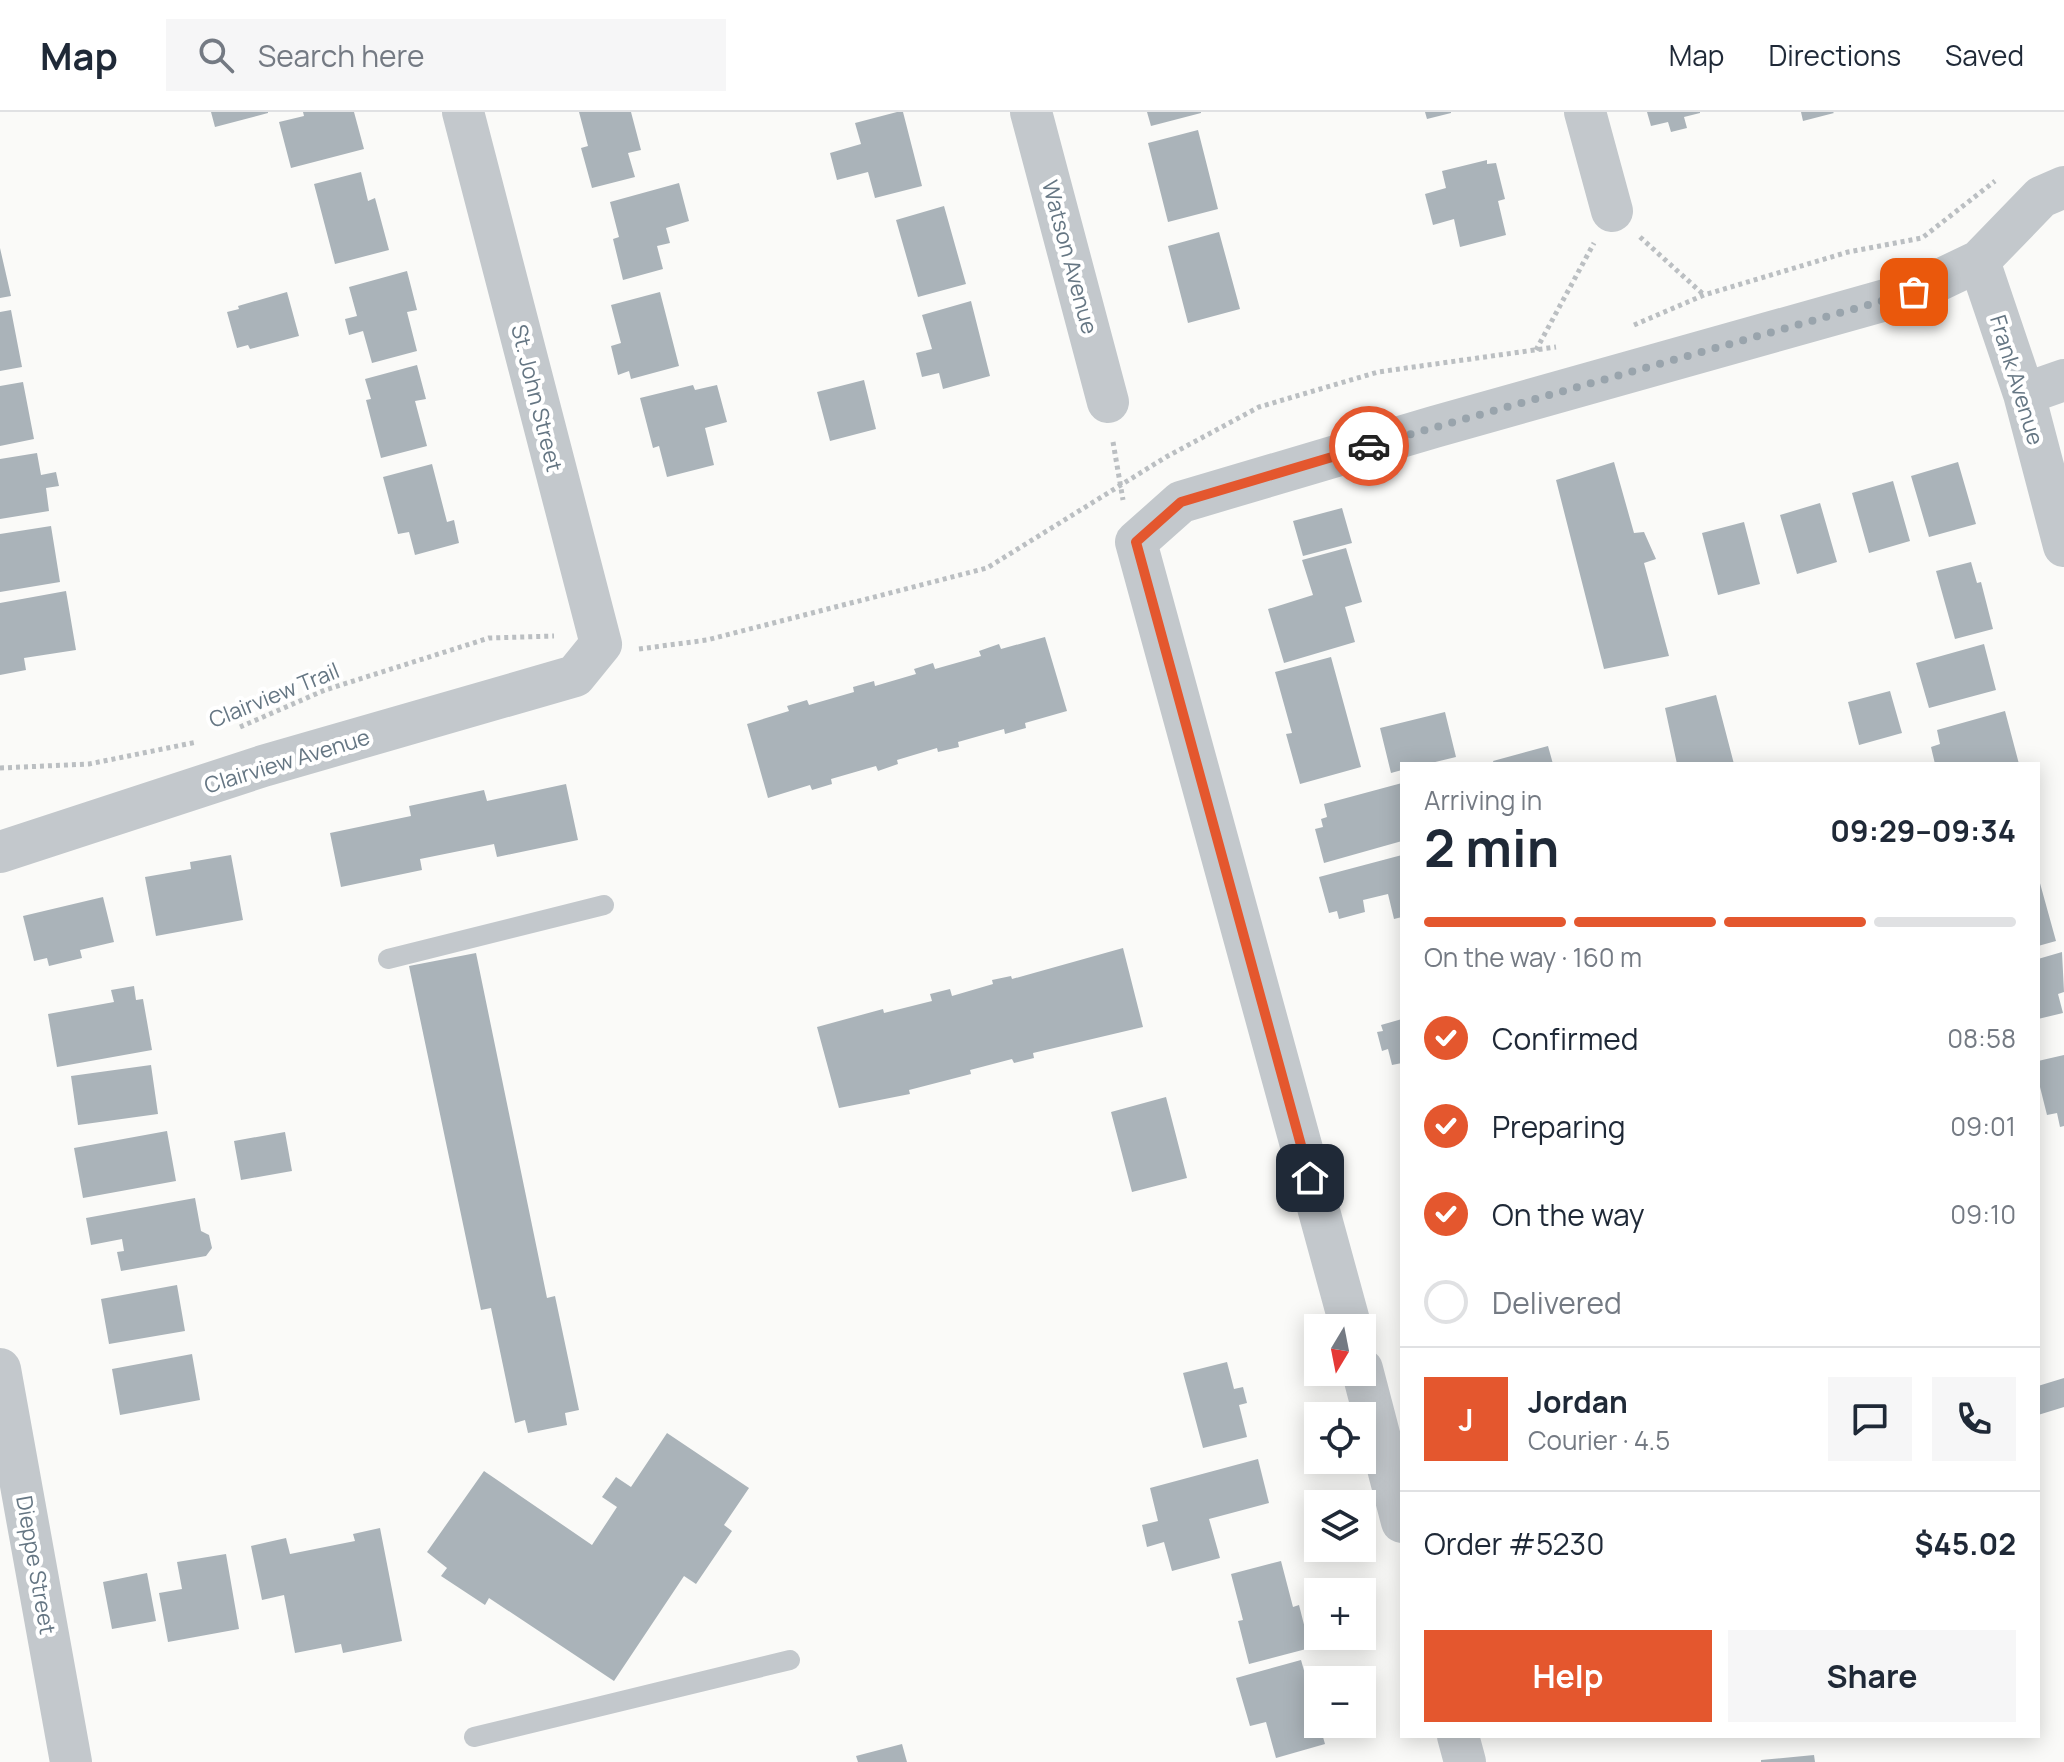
<!DOCTYPE html>
<html lang="en">
<head>
<meta charset="utf-8">
<style>
	:root { --surface:#fff; --page:#f6f6f7; --text:#1f2937; --muted:#747a83; --line:#e0e1e3; --accent:#e4572e }
	body { margin:0; font-family:Manrope,sans-serif; background:var(--page); color:var(--text); height:100vh; display:flex; flex-direction:column; font-size:30px; white-space:nowrap }
	* { box-sizing:border-box; margin:0 }
	p { font-size:26px; color:var(--muted) }
	.icon { flex:none; width:44px; height:44px; fill:none; stroke:currentColor; stroke-width:2; stroke-linecap:round; stroke-linejoin:round }
	.map { position:relative; flex:1; overflow:hidden }
	.details { position:absolute; left:1400px; top:650px; width:640px; height:976px; display:flex; flex-direction:column; background:var(--surface); border-radius:0px; box-shadow:0 4px 20px #0003 }
	.details>* { flex:none }
	.needle { width:52px; rotate:190deg }
	.buttons { position:absolute; left:1304px; top:1202px; display:grid; gap:16px }
	.buttons a { display:grid; place-items:center; width:72px; height:72px; border-radius:0px; background:var(--surface); box-shadow:0 4px 20px #0003; font-size:40px }
	.pin { position:absolute; display:grid; place-items:center; width:68px; height:68px; color:#fff; margin:-34px; border-radius:16px; box-shadow:0 4px 12px #0006 }
	.courier { position:absolute; display:grid; place-items:center; width:80px; height:80px; margin:-40px; border:6px solid #e4572e; border-radius:50%; background:#fff; color:#222; box-shadow:0 2px 10px #0007 }
	.summary em { font-style:normal; font-weight:700 }
	.summary div { display:flex; flex-direction:column-reverse }
	.summary { display:flex; align-items:center; justify-content:space-between; height:136px; padding:0 24px }
	h1 { font-size:52px; font-weight:700; line-height:60px }
	.bar { display:grid; grid-template-columns:repeat(4,1fr); gap:12px 8px; align-content:center; height:96px; padding:0 24px }
	.bar i { height:10px; border-radius:6px; background:var(--line) }
	.bar .selected { background:var(--accent) }
	.bar p { grid-column:span 4 }
	.line { display:flex; align-items:center; gap:20px; padding:0 24px; border-top:2px solid var(--line) }
	.line div { flex:1 }
	.round { display:grid; place-items:center; flex:none; width:84px; height:84px; border-radius:0px; background:var(--page) }
	ol { padding:0 24px; list-style:none }
	li { display:flex; align-items:center; gap:24px; height:88px }
	li p { margin-inline-start:auto }
	li .icon { padding:8px; border-radius:50%; background:var(--accent); color:#fff; stroke-width:4 }
	li:last-child { color:var(--muted) }
	li i { width:44px; height:44px; border:4px solid var(--line); border-radius:50% }
	.button { display:flex; gap:16px; margin-top:auto; padding:16px 24px }
	.button a { flex:1; height:92px; border-radius:0px; background:var(--accent); color:#fff; font-size:32px; font-weight:700; line-height:92px; text-align:center }
	.button a+a { background:var(--page); color:var(--text) }
	header { display:flex; align-items:center; gap:48px; box-sizing:border-box; height:112px; padding:0 40px; background:var(--surface); border-bottom:2px solid var(--line) }
	header strong { font-size:38px }
	nav { display:flex; gap:44px; margin-inline-start:auto; font-size:28px }
	.search { width:560px; height:72px; background:var(--page); display:flex; align-items:center; gap:20px; box-sizing:border-box; padding:0 28px; border-radius:0px; color:var(--muted); font-size:30px }
	.map>svg:first-child { display:block }
</style>
</head>
<body>
<header>
<strong>Map</strong>
<div class="search"><svg class="icon" aria-label="search" viewBox="0 0 24 24"><circle cx="10" cy="10" r="6"/><path d="M15 15l6 6"/></svg>Search here</div>
<nav><a>Map</a><a>Directions</a><a>Saved</a></nav>
</header>
<div class="map">
<svg width="2064" height="1650" viewBox="0 0 2064 1650">
	<rect width="100%" height="100%" fill="#fafaf8"/>
	<path fill="#aab3b9" d="M 211,0 L 268,0 L 268,1 L 215,15 Z
		M 303,0 L 354,0 L 364,37 L 291,56 L 279,10 L 304,4 Z
		M 579,0 L 631,0 L 641,38 L 628,41 L 635,65 L 592,76 L 581,36 L 588,34 Z
		M 897,0 L 903,0 L 922,74 L 875,86 L 868,60 L 837,68 L 830,41 L 861,32 L 855,11 Z
		M 1147,0 L 1201,0 L 1201,1 L 1151,14 Z
		M 1425,0 L 1451,0 L 1451,1 L 1427,7 Z
		M 1647,0 L 1700,0 L 1700,1 L 1684,5 L 1687,16 L 1671,20 L 1668,10 L 1651,14 Z
		M 1801,0 L 1833,0 L 1834,1 L 1803,9 Z
		M 1198,18 L 1218,97 L 1168,110 L 1148,31 Z
		M 1487,48 L 1487,52 L 1496,51 L 1505,87 L 1498,89 L 1506,123 L 1460,135 L 1454,107 L 1433,113 L 1425,82 L 1446,76 L 1442,59 Z
		M 361,60 L 368,89 L 375,86 L 389,138 L 335,152 L 314,72 Z
		M 679,71 L 689,109 L 666,116 L 670,131 L 657,134 L 663,157 L 623,168 L 613,127 L 619,125 L 610,90 Z
		M 944,94 L 966,172 L 918,185 L 896,108 Z
		M 1219,120 L 1240,197 L 1188,211 L 1168,134 Z
		M 0,136 L 11,184 L 0,186 Z
		M 407,159 L 417,198 L 407,200 L 417,239 L 372,251 L 363,219 L 349,223 L 345,207 L 357,204 L 349,175 Z
		M 287,180 L 299,224 L 250,237 L 248,233 L 237,236 L 227,200 L 239,197 L 238,194 Z
		M 660,180 L 679,254 L 631,267 L 629,259 L 618,263 L 611,234 L 621,231 L 611,193 Z
		M 971,189 L 990,264 L 943,277 L 939,261 L 922,265 L 916,241 L 932,237 L 922,203 Z
		M 11,198 L 22,255 L 0,259 L 0,200 Z
		M 417,253 L 426,287 L 415,289 L 427,334 L 381,346 L 366,288 L 371,287 L 365,267 Z
		M 864,268 L 876,317 L 830,329 L 817,280 Z
		M 23,270 L 34,327 L 0,334 L 0,274 Z
		M 693,273 L 695,278 L 717,273 L 727,310 L 705,316 L 714,353 L 667,365 L 659,334 L 653,336 L 640,286 Z
		M 37,341 L 41,363 L 56,360 L 59,374 L 46,376 L 49,399 L 0,407 L 0,347 Z
		M 1614,350 L 1634,421 L 1644,420 L 1656,447 L 1644,451 L 1669,544 L 1604,557 L 1556,368 Z
		M 1958,350 L 1976,412 L 1929,425 L 1911,364 Z
		M 432,352 L 447,410 L 454,408 L 459,431 L 415,443 L 409,420 L 398,422 L 383,365 Z
		M 1893,369 L 1910,429 L 1869,441 L 1852,381 Z
		M 1820,391 L 1837,450 L 1797,462 L 1780,403 Z
		M 1342,396 L 1352,431 L 1303,444 L 1293,409 Z
		M 1744,410 L 1760,472 L 1718,483 L 1702,421 Z
		M 51,414 L 60,470 L 0,480 L 0,422 Z
		M 1346,436 L 1362,490 L 1345,495 L 1355,530 L 1284,551 L 1268,497 L 1313,483 L 1302,448 Z
		M 1971,450 L 1977,471 L 1981,470 L 1993,517 L 1955,527 L 1936,459 Z
		M 66,479 L 76,538 L 24,546 L 26,558 L 0,563 L 0,491 Z
		M 1045,525 L 1067,599 L 1025,611 L 1026,616 L 1005,622 L 1004,617 L 958,630 L 959,635 L 938,640 L 937,636 L 897,648 L 898,652 L 878,659 L 876,654 L 831,667 L 832,672 L 812,678 L 810,673 L 768,686 L 747,612 L 789,599 L 787,594 L 807,588 L 809,593 L 854,580 L 853,575 L 874,569 L 875,574 L 916,562 L 914,557 L 933,551 L 935,557 L 981,544 L 979,539 L 999,532 L 1001,537 Z
		M 1984,532 L 1996,578 L 1929,596 L 1916,551 Z
		M 1331,545 L 1361,655 L 1300,672 L 1286,622 L 1292,621 L 1275,560 Z
		M 1890,579 L 1902,621 L 1859,633 L 1848,590 Z
		M 1716,583 L 1734,652 L 1677,652 L 1665,596 Z
		M 2005,599 L 2019,652 L 1935,652 L 1931,635 L 1940,632 L 1937,618 Z
		M 1445,600 L 1456,645 L 1427,652 L 1402,652 L 1402,658 L 1391,661 L 1380,616 Z
		M 1548,634 L 1553,652 L 1494,652 L 1493,649 Z
		M 1402,671 L 1402,729 L 1324,751 L 1315,717 L 1323,715 L 1321,707 L 1327,705 L 1324,692 Z
		M 566,672 L 578,728 L 497,745 L 494,732 L 420,747 L 422,758 L 341,775 L 330,721 L 411,704 L 409,694 L 484,678 L 487,689 Z
		M 231,743 L 243,808 L 156,824 L 145,765 L 191,757 L 190,750 Z
		M 1402,743 L 1402,805 L 1394,807 L 1388,782 L 1363,788 L 1365,800 L 1339,807 L 1337,799 L 1329,801 L 1319,765 Z
		M 2038,764 L 2056,829 L 2038,834 Z
		M 103,785 L 114,830 L 80,838 L 82,846 L 49,854 L 47,846 L 34,849 L 23,804 Z
		M 1123,836 L 1143,915 L 1033,941 L 1034,946 L 1014,951 L 1012,947 L 970,958 L 971,962 L 909,978 L 910,982 L 839,996 L 817,915 L 883,897 L 884,901 L 932,889 L 930,882 L 950,877 L 952,884 L 993,872 L 992,868 L 1011,864 L 1012,867 Z
		M 2062,840 L 2064,880 L 2058,882 L 2063,901 L 2038,907 L 2038,847 Z
		M 476,841 L 547,1186 L 555,1184 L 579,1298 L 565,1301 L 567,1313 L 528,1321 L 525,1308 L 515,1311 L 491,1196 L 481,1198 L 409,854 Z
		M 134,874 L 136,888 L 143,887 L 152,938 L 57,955 L 48,902 L 114,890 L 111,878 Z
		M 1402,907 L 1402,951 L 1392,953 L 1388,937 L 1382,939 L 1377,920 L 1383,919 L 1381,913 Z
		M 2064,943 L 2064,1014 L 2060,1015 L 2057,1001 L 2047,1003 L 2038,967 L 2038,949 Z
		M 151,953 L 158,1002 L 78,1013 L 71,964 Z
		M 1166,985 L 1187,1066 L 1132,1080 L 1111,1000 Z
		M 167,1019 L 176,1069 L 83,1086 L 74,1036 Z
		M 285,1020 L 292,1059 L 241,1068 L 234,1029 Z
		M 195,1086 L 201,1119 L 209,1123 L 212,1136 L 206,1144 L 121,1159 L 117,1140 L 124,1139 L 122,1127 L 91,1133 L 86,1106 Z
		M 177,1173 L 185,1219 L 109,1232 L 101,1187 Z
		M 192,1242 L 200,1288 L 120,1303 L 112,1257 Z
		M 1227,1250 L 1234,1277 L 1243,1275 L 1247,1291 L 1239,1293 L 1247,1325 L 1203,1336 L 1183,1261 Z
		M 2064,1266 L 2064,1295 L 2038,1303 L 2038,1274 Z
		M 667,1321 L 749,1376 L 724,1413 L 732,1419 L 696,1472 L 684,1464 L 614,1569 L 489,1486 L 485,1493 L 441,1464 L 447,1456 L 427,1440 L 484,1359 L 592,1433 L 617,1395 L 602,1385 L 616,1365 L 631,1375 Z
		M 1258,1347 L 1269,1391 L 1209,1407 L 1220,1446 L 1172,1459 L 1164,1430 L 1147,1435 L 1142,1413 L 1158,1409 L 1150,1376 Z
		M 380,1416 L 402,1529 L 343,1541 L 341,1532 L 295,1541 L 284,1483 L 262,1488 L 251,1434 L 286,1426 L 290,1442 L 355,1429 L 353,1422 Z
		M 226,1442 L 239,1517 L 168,1530 L 159,1481 L 182,1477 L 177,1450 Z
		M 1281,1449 L 1293,1495 L 1299,1493 L 1310,1536 L 1249,1552 L 1238,1509 L 1243,1508 L 1231,1462 Z
		M 147,1461 L 156,1509 L 112,1517 L 103,1470 Z
		M 1301,1548 L 1325,1632 L 1276,1646 L 1266,1610 L 1250,1614 L 1236,1566 Z
		M 902,1632 L 907,1650 L 858,1650 L 856,1644 Z
		M 1814,1643 L 1815,1650 L 1761,1650 L 1761,1648 Z"/>
	<g fill="none" stroke-linecap="round" stroke-linejoin="round">
		<path stroke="#bbbfc2" stroke-width="5" stroke-dasharray="4 4" stroke-linecap="butt" d="M 1640,125 L 1704,183
			M 1634,213 L 1704,183 L 1848,140 L 1922,126 L 1995,69
			M 1536,238 L 1594,131
			M 1113,330 L 1123,388
			M 639,537 L 707,528 L 987,456 L 1166,345 L 1259,295 L 1378,260 L 1556,235
			M 240,615 L 325,578 L 489,526 L 554,524
			M 0,656 L 89,652 L 197,630"/>
		<path stroke="#c3c8cc" stroke-width="20" d="M 388,847 L 604,793
			M 474,1625 L 790,1548"/>
		<path stroke="#c3c8cc" stroke-width="42" d="M 1031,0 L 1108,290
			M 1585,0 L 1612,99
			M 1979,149 L 2024,282 L 2064,434
			M 2024,282 L 2064,268
			M 0,740 L 263,654 L 575,564 L 601,532 L 463,0
			M 1351,1216 L 1136,430 L 1181,390 L 1434,315 L 1914,180 L 1979,149 L 2041,85 L 2064,75
			M 0,1257 L 71,1650
			M 1362,1257 L 1402,1410
			M 1458,1624 L 1465,1650"/>
	</g>
	<g fill="none" stroke-linecap="round" stroke-linejoin="round">
		<path stroke="#99a4ac" stroke-width="8" stroke-dasharray="0 14.4" d="M 1369,334 L 1914,180"/>
		<path stroke="#e4572e" stroke-width="10" d="M 1310,1066 L 1136,430 L 1181,390 L 1369,334"/>
	</g>
	<g text-anchor="middle" stroke-width="8" stroke-linejoin="round" paint-order="stroke">
		<g font-size="22" fill="#657683" stroke="#fff">
			<text transform="translate(1070 145) rotate(75)" y="8">Watson Avenue</text>
			<text transform="translate(2017 268) rotate(73)" y="8">Frank Avenue</text>
			<text transform="translate(537 286) rotate(76)" y="8">St. John Street</text>
			<text transform="translate(274 583) rotate(-22)" y="8">Clairview Trail</text>
			<text transform="translate(287 649) rotate(-17)" y="8">Clairview Avenue</text>
			<text transform="translate(36 1453) rotate(80)" y="8">Dieppe Street</text>
		</g>
	</g>
</svg>
<div class="buttons">
<a><svg class="needle" viewBox="-14 -14 28 28"><path d="M0-13l5 13h-10z" fill="#e53935"/><path d="M0 13l5-13h-10z" fill="#747a83"/></svg></a>
<a><svg class="icon" aria-label="locate" viewBox="0 0 24 24"><circle cx="12" cy="12" r="6"/><path d="M12 2v4M12 18v4M2 12h4M18 12h4"/></svg></a>
<a><svg class="icon" aria-label="layers" viewBox="0 0 24 24"><path d="M12 4l9 5-9 5-9-5zM3 14l9 5 9-5"/></svg></a>
<a>+</a>
<a>−</a>
</div>
<div class="pin" style="left:1914px;top:180px;background:#ea580c"><svg class="icon" aria-label="bag" viewBox="0 0 24 24"><path d="M5 8h14l-1 12H6zM9 8a3 3 0 0 1 6 0"/></svg></div>
<div class="pin" style="left:1310px;top:1066px;background:#1f2937"><svg class="icon" aria-label="home" viewBox="0 0 24 24"><path d="M3 11l9-7 9 7M6 9v11h12V9"/></svg></div>
<div class="courier" style="left:1369px;top:334px"><svg class="icon" aria-label="car" viewBox="0 0 24 24"><path d="M5 17H2v-5l4-1 3-4h7l3 4 3 1v5h-3M9 17h6M6 11h13"/><circle cx="7" cy="17" r="2"/><circle cx="17" cy="17" r="2"/></svg></div>
<section class="details">
<div class="summary"><div><h1>2 min</h1><p>Arriving in</p></div><em>09:29–09:34</em></div>
<div class="bar"><i class="selected"></i><i class="selected"></i><i class="selected"></i><i></i><p>On the way · 160 m</p></div>
<ol>
<li><svg class="icon" aria-label="check" viewBox="0 0 24 24"><path d="M5 12l5 5 9-10"/></svg>Confirmed<p>08:58</p></li>
<li><svg class="icon" aria-label="check" viewBox="0 0 24 24"><path d="M5 12l5 5 9-10"/></svg>Preparing<p>09:01</p></li>
<li><svg class="icon" aria-label="check" viewBox="0 0 24 24"><path d="M5 12l5 5 9-10"/></svg>On the way<p>09:10</p></li>
<li><i></i>Delivered</li>
</ol>
<div class="line" style="height:144px"><b class="round" style="background:var(--accent);color:#fff">J</b><div><b>Jordan</b><p>Courier · 4.5</p></div><a class="round"><svg class="icon" aria-label="chat" viewBox="0 0 24 24"><path d="M4 5h16v11H9l-5 4z"/></svg></a><a class="round"><svg class="icon" aria-label="phone" viewBox="0 0 24 24"><path d="M5 4h4l2 5-3 2q2 4 5 5l2-3 5 2v4C11 20 4 13 5 4z"/></svg></a></div>
<div class="line" style="height:104px"><div>Order #5230</div><b>$45.02</b></div>
<div class="button"><a>Help</a><a>Share</a></div>
</section>
</div>
</body>
</html>
